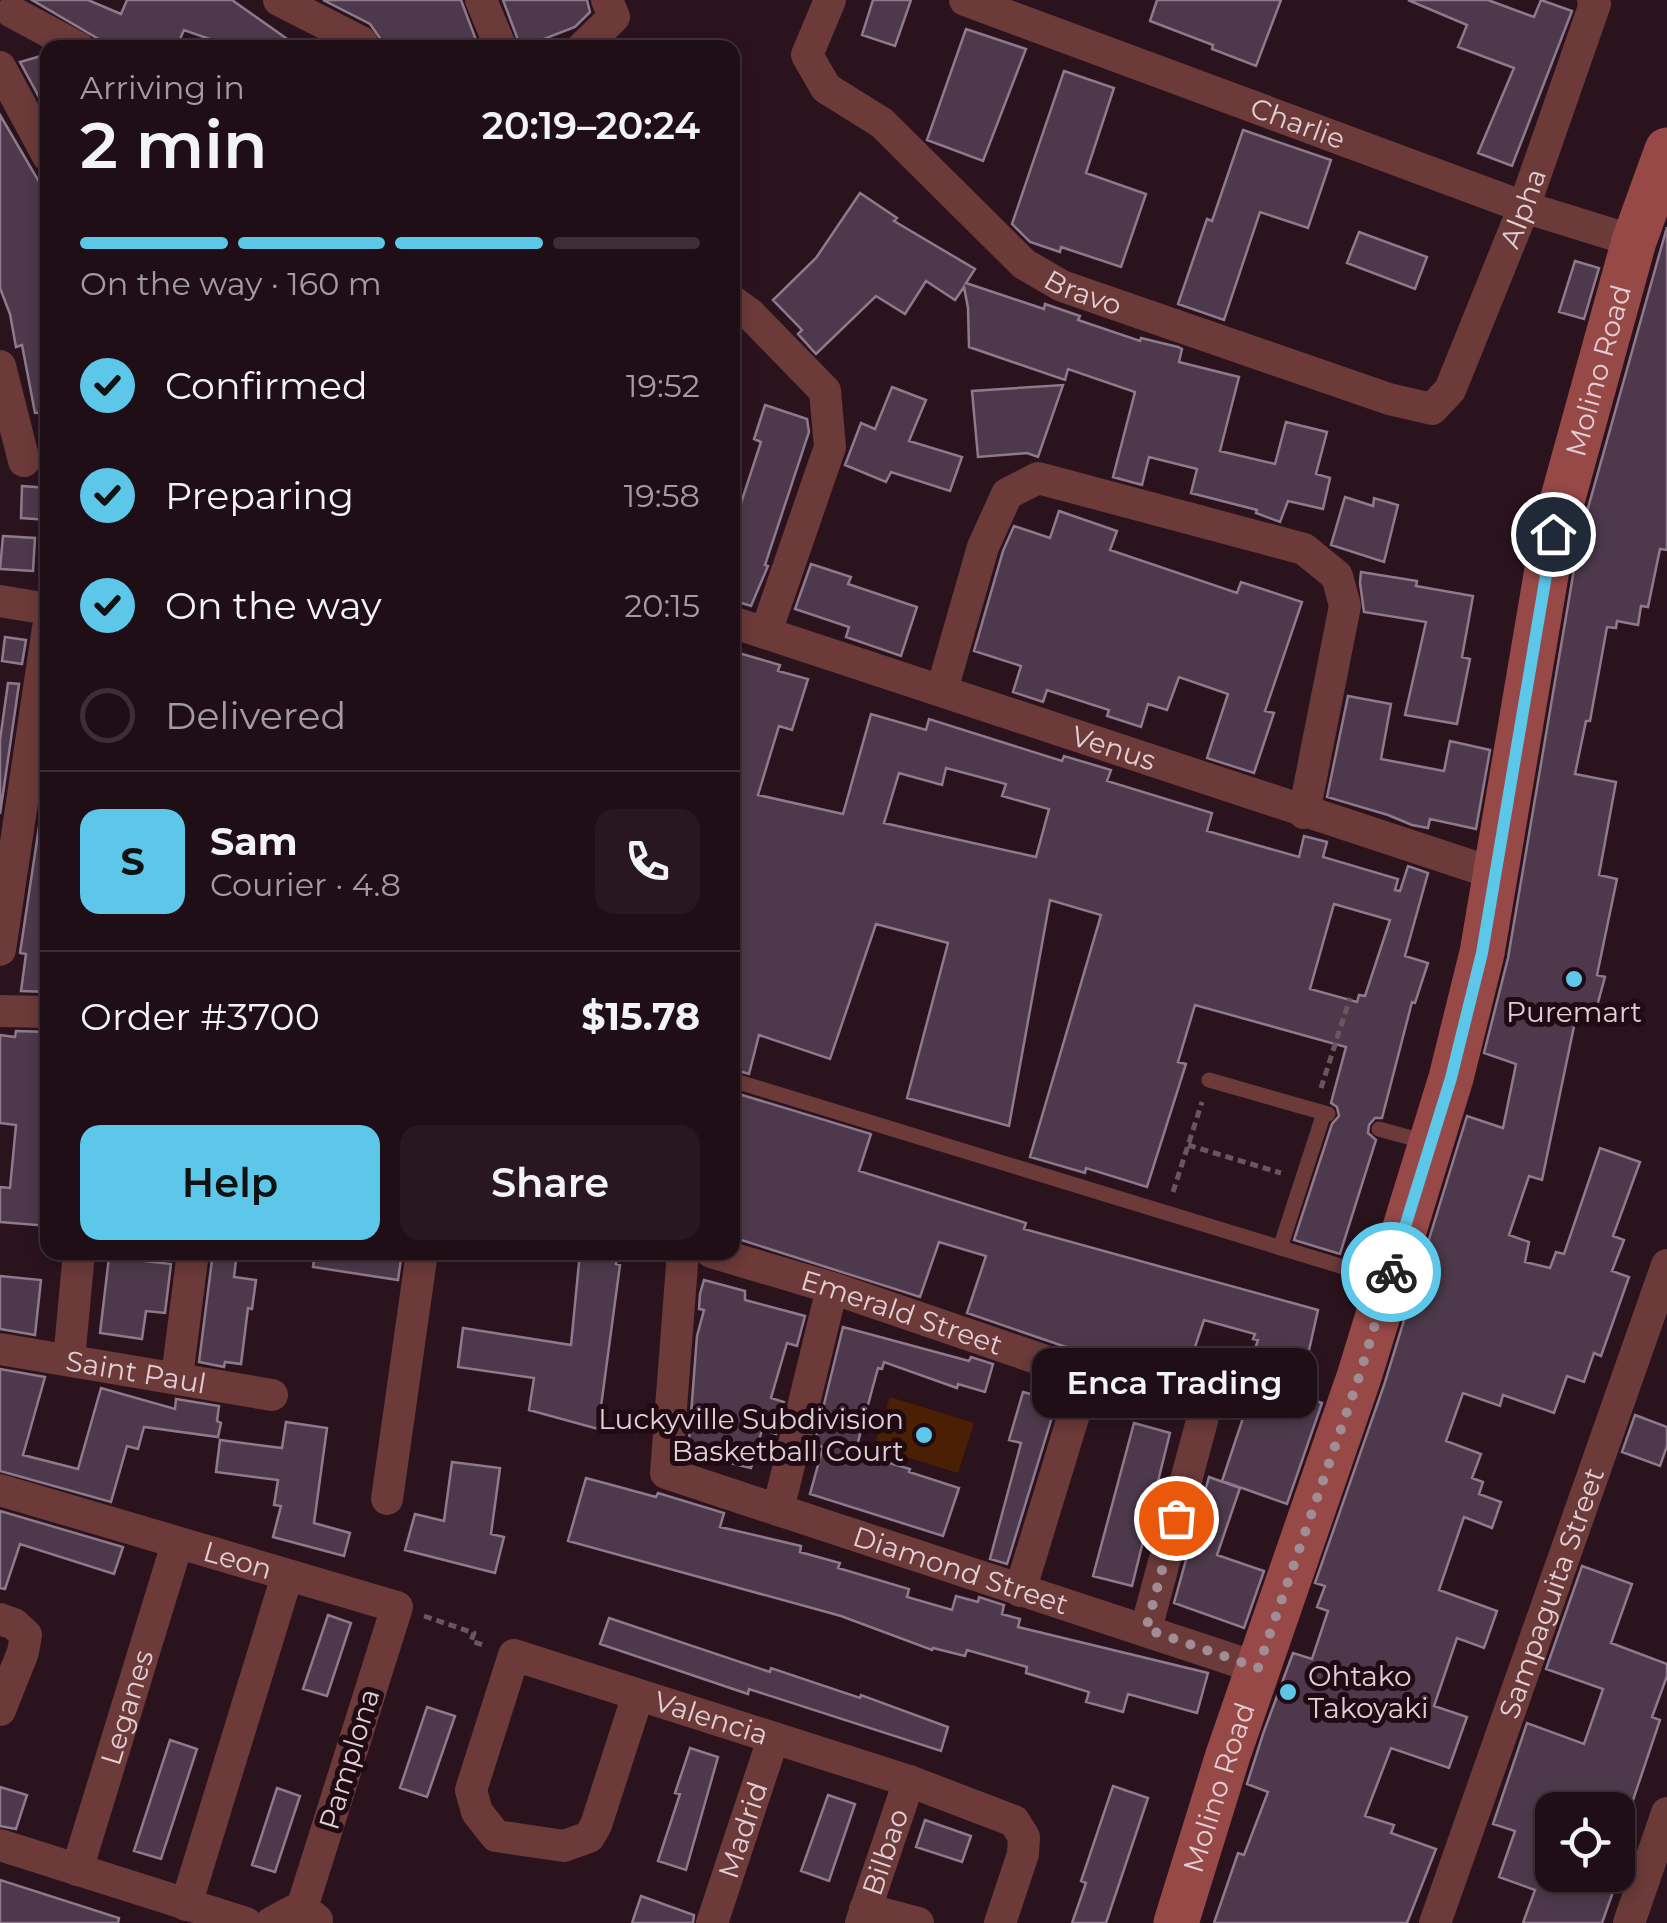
<!DOCTYPE html>
<html lang="en">
<head>
<meta charset="utf-8">
<style>
	:root { --surface:#200e16; --page:#28171f; --text:#f1f3f6; --muted:#a29ca1; --line:#3d2e35; --accent:#5cc7e8 }
	body { margin:0; font-family:Montserrat,sans-serif; background:var(--page); color:var(--text); height:100vh; display:flex; flex-direction:column; font-size:38px; white-space:nowrap }
	* { box-sizing:border-box; margin:0 }
	p { font-size:32px; color:var(--muted) }
	.icon { flex:none; width:55px; height:55px; fill:none; stroke:currentColor; stroke-width:2; stroke-linecap:round; stroke-linejoin:round }
	.map { position:relative; flex:1; overflow:hidden }
	.side { position:absolute; left:40px; top:40px; width:700px; height:1220px; display:flex; flex-direction:column; background:var(--surface); border-radius:20px; box-shadow:0 5px 15px #0003,0 0 0 2px var(--line) }
	.side>* { flex:none }
	.tools { position:absolute; left:1535px; top:1792px; display:grid; gap:20px }
	.tools a { display:grid; place-items:center; width:100px; height:100px; border-radius:20px; background:var(--surface); box-shadow:0 5px 15px #0003,0 0 0 2px var(--line); font-size:50px }
	.pin { position:absolute; display:grid; place-items:center; width:85px; height:85px; color:#fff; margin:-42px; border:5px solid #fff; border-radius:50%; box-shadow:0 2px 10px #0007 }
	.courier { position:absolute; display:grid; place-items:center; width:100px; height:100px; margin:-50px; border:8px solid #5cc7e8; border-radius:50%; background:#fff; color:#222; box-shadow:0 2px 12px #0007 }
	.bubble { position:absolute; height:70px; border-radius:20px; background:var(--surface); box-shadow:0 5px 15px #0003,0 0 0 2px var(--line); font-size:32px; font-weight:600; line-height:70px; text-align:center }
	.summary em { font-style:normal; font-weight:600 }
	.summary div { display:flex; flex-direction:column-reverse }
	.summary { display:flex; align-items:center; justify-content:space-between; height:170px; padding:0 40px }
	h1 { font-size:65px; font-weight:600; line-height:75px }
	.bar { display:grid; grid-template-columns:repeat(4,1fr); gap:15px 10px; align-content:center; height:120px; padding:0 40px }
	.bar i { height:12px; border-radius:8px; background:var(--line) }
	.bar .active { background:var(--accent) }
	.bar p { grid-column:span 4 }
	.line { display:flex; align-items:center; gap:25px; padding:0 40px; border-top:2px solid var(--line) }
	.line div { flex:1 }
	.round { display:grid; place-items:center; flex:none; width:105px; height:105px; border-radius:20px; background:var(--page) }
	ol { padding:0 40px; list-style:none }
	li { display:flex; align-items:center; gap:30px; height:110px }
	li p { margin-inline-start:auto }
	li .icon { padding:10px; border-radius:50%; background:var(--accent); color:#111; stroke-width:4 }
	li:last-child { color:var(--muted) }
	li i { width:55px; height:55px; border:5px solid var(--line); border-radius:50% }
	.action { display:flex; gap:20px; margin-top:auto; padding:20px 40px }
	.action a { flex:1; height:115px; border-radius:20px; background:var(--accent); color:#111; font-size:40px; font-weight:600; line-height:115px; text-align:center }
	.action a+a { background:var(--page); color:var(--text) }
	.map>svg:first-child { display:block }
</style>
</head>
<body>
<div class="map">
<svg width="1667" height="1923" viewBox="0 0 1667 1923">
	<rect width="100%" height="100%" fill="#2a131d"/>
	<path fill="#4a1f04" d="M 890,1397 L 974,1423 L 958,1473 L 874,1447 Z"/>
	<path fill="#4d394b" stroke="#8f798d" stroke-width="2.5" fill-rule="evenodd" d="M 32,0 L 88,0 L 121,14 L 127,0 L 232,0 L 300,48 L 235,48 L 184,30 L 176,48 L 114,48 Z
		M 323,0 L 461,0 L 479,48 L 392,48 L 384,44 L 370,24 Z
		M 503,0 L 587,0 L 590,12 L 575,27 L 521,48 Z
		M 873,0 L 911,0 L 895,46 L 862,35 Z
		M 1157,0 L 1281,0 L 1256,66 L 1212,49 L 1213,45 L 1150,21 Z
		M 1408,0 L 1488,0 L 1534,17 L 1541,0 L 1572,11 L 1512,166 L 1478,153 L 1514,68 L 1458,47 L 1467,25 Z
		M 966,29 L 1026,49 L 983,161 L 927,140 Z
		M 48,54 L 48,94 L 39,97 L 20,62 Z
		M 1064,71 L 1114,88 L 1086,173 L 1146,194 L 1121,267 L 1061,247 L 1060,252 L 1030,242 L 1012,224 Z
		M 0,115 L 48,197 L 48,412 L 35,413 L 22,345 L 16,347 L 10,314 L 0,288 Z
		M 1243,130 L 1331,160 L 1308,228 L 1260,212 L 1224,320 L 1178,304 L 1207,219 L 1212,221 Z
		M 860,193 L 897,218 L 894,221 L 975,269 L 966,283 L 1044,309 L 1045,304 L 1080,316 L 1078,320 L 1140,341 L 1141,338 L 1178,347 L 1182,349 L 1179,362 L 1239,377 L 1220,451 L 1275,464 L 1286,422 L 1327,432 L 1316,474 L 1330,478 L 1323,509 L 1288,501 L 1280,522 L 1256,513 L 1257,510 L 1191,493 L 1197,469 L 1149,457 L 1142,485 L 1113,477 L 1135,392 L 1068,369 L 1065,380 L 969,347 L 968,308 L 964,287 L 955,300 L 926,281 L 905,314 L 876,296 L 816,354 L 798,334 L 802,330 L 773,300 L 816,258 Z
		M 1667,227 L 1667,550 L 1660,549 L 1648,607 L 1641,606 L 1638,625 L 1617,621 L 1616,628 L 1607,627 L 1590,721 L 1586,721 L 1575,774 L 1616,782 L 1599,875 L 1617,879 L 1597,975 L 1605,977 L 1594,1017 L 1577,1012 L 1542,1180 L 1529,1176 L 1509,1235 L 1529,1242 L 1525,1262 L 1550,1268 L 1556,1252 L 1564,1254 L 1600,1148 L 1640,1162 L 1613,1236 L 1624,1240 L 1612,1271 L 1629,1277 L 1601,1356 L 1594,1353 L 1584,1382 L 1567,1376 L 1554,1413 L 1503,1395 L 1500,1406 L 1463,1393 L 1446,1441 L 1481,1454 L 1472,1478 L 1483,1482 L 1479,1494 L 1501,1502 L 1492,1528 L 1464,1517 L 1439,1590 L 1497,1611 L 1484,1648 L 1457,1638 L 1434,1706 L 1467,1717 L 1449,1768 L 1391,1748 L 1365,1816 L 1394,1825 L 1391,1833 L 1436,1849 L 1407,1923 L 1214,1923 L 1238,1853 L 1244,1855 L 1268,1792 L 1247,1784 L 1263,1734 L 1293,1653 L 1312,1659 L 1328,1611 L 1317,1607 L 1325,1586 L 1315,1583 L 1384,1385 L 1467,1116 L 1503,1128 L 1516,1064 L 1484,1053 L 1508,958 L 1579,540 Z
		M 1359,232 L 1427,257 L 1415,289 L 1347,263 Z
		M 1575,261 L 1599,268 L 1584,319 L 1559,312 Z
		M 1063,385 L 1038,457 L 1027,453 L 978,457 L 972,391 Z
		M 892,387 L 926,400 L 909,441 L 962,457 L 950,491 L 891,472 L 886,482 L 845,465 L 861,423 L 875,429 Z
		M 765,405 L 807,419 L 809,432 L 765,565 L 768,566 L 751,606 L 732,600 L 732,499 L 741,503 L 761,442 L 754,439 Z
		M 22,486 L 48,488 L 48,520 L 21,518 Z
		M 1345,497 L 1373,506 L 1374,498 L 1398,505 L 1384,562 L 1331,545 Z
		M 1059,511 L 1117,531 L 1110,550 L 1237,593 L 1241,582 L 1302,602 L 1265,711 L 1274,713 L 1254,773 L 1207,758 L 1228,694 L 1179,677 L 1167,710 L 1148,704 L 1141,727 L 1107,716 L 1109,710 L 1047,690 L 1043,702 L 1013,692 L 1021,666 L 974,651 L 1003,551 L 1014,526 L 1050,538 Z
		M 3,536 L 35,538 L 33,571 L 0,569 Z
		M 811,564 L 851,577 L 848,584 L 917,607 L 901,656 L 846,637 L 849,627 L 795,609 Z
		M 1361,572 L 1417,581 L 1416,586 L 1473,596 L 1462,657 L 1470,659 L 1457,724 L 1405,715 L 1426,622 L 1364,612 L 1360,583 Z
		M 5,637 L 26,640 L 22,664 L 2,661 Z
		M 732,651 L 780,665 L 778,671 L 808,679 L 792,730 L 779,726 L 758,795 L 843,814 L 871,714 L 926,730 L 929,719 L 1062,761 L 1064,756 L 1111,770 L 1107,781 L 1212,813 L 1207,831 L 1299,857 L 1304,836 L 1327,842 L 1323,857 L 1398,879 L 1395,890 L 1400,891 L 1408,866 L 1428,873 L 1405,956 L 1428,963 L 1415,1003 L 1412,1002 L 1382,1118 L 1375,1118 L 1369,1125 L 1368,1133 L 1376,1140 L 1340,1254 L 1294,1240 L 1332,1124 L 1339,1116 L 1337,1107 L 1331,1103 L 1346,1047 L 1195,1005 L 1178,1062 L 1186,1064 L 1147,1187 L 1086,1168 L 1085,1173 L 1030,1157 L 1101,915 L 1050,900 L 1009,1126 L 907,1098 L 948,943 L 876,924 L 830,1059 L 759,1035 L 749,1074 L 732,1069 ZM 946,768 L 1006,784 L 1002,796 L 1049,809 L 1036,857 L 884,823 L 899,773 L 942,785 ZM 1334,904 L 1390,920 L 1365,996 L 1359,995 L 1357,1002 L 1310,989 Z
		M 8,683 L 19,684 L 0,814 L 0,740 Z
		M 1348,696 L 1391,704 L 1381,759 L 1444,771 L 1450,741 L 1490,750 L 1476,829 L 1430,819 L 1428,828 L 1412,825 L 1388,815 L 1327,797 Z
		M 48,767 L 48,992 L 21,991 L 26,954 L 20,953 Z
		M 16,1031 L 48,1032 L 48,1088 L 41,1149 L 48,1150 L 44,1190 L 48,1190 L 48,1226 L 0,1222 L 0,1187 L 10,1188 L 16,1125 L 0,1123 L 0,1035 L 15,1037 Z
		M 732,1092 L 871,1134 L 859,1171 L 1026,1223 L 1024,1229 L 1318,1310 L 1299,1395 L 1322,1403 L 1287,1504 L 1222,1481 L 1248,1403 L 1238,1399 L 1258,1340 L 1253,1339 L 1255,1334 L 1204,1320 L 1184,1380 L 1095,1357 L 967,1313 L 986,1256 L 939,1242 L 920,1297 L 732,1237 Z
		M 213,1252 L 237,1252 L 234,1277 L 256,1280 L 252,1309 L 248,1308 L 241,1364 L 225,1362 L 224,1367 L 199,1362 Z
		M 315,1252 L 402,1252 L 398,1280 L 313,1267 Z
		M 580,1252 L 618,1252 L 616,1264 L 620,1265 L 598,1429 L 529,1410 L 534,1378 L 458,1367 L 463,1328 L 571,1345 Z
		M 109,1257 L 171,1264 L 165,1313 L 146,1311 L 142,1339 L 100,1333 Z
		M 0,1276 L 41,1280 L 35,1335 L 0,1329 Z
		M 704,1280 L 745,1291 L 745,1300 L 805,1316 L 797,1346 L 787,1343 L 771,1398 L 784,1402 L 776,1434 L 762,1430 L 751,1468 L 688,1453 L 697,1336 L 704,1310 L 699,1309 L 700,1294 Z
		M 843,1327 L 969,1361 L 971,1357 L 993,1364 L 985,1392 L 958,1384 L 957,1388 L 884,1362 L 882,1369 L 878,1368 L 855,1453 L 910,1469 L 909,1472 L 959,1488 L 943,1536 L 810,1494 L 823,1447 L 814,1445 Z
		M 0,1369 L 45,1377 L 23,1455 L 78,1469 L 101,1388 L 175,1409 L 176,1399 L 219,1406 L 217,1421 L 221,1423 L 218,1437 L 144,1427 L 138,1449 L 127,1446 L 111,1502 L 0,1471 Z
		M 1023,1392 L 1057,1401 L 1007,1564 L 990,1559 L 1021,1443 L 1009,1440 Z
		M 1635,1415 L 1667,1427 L 1667,1446 L 1660,1466 L 1622,1452 Z
		M 286,1422 L 327,1428 L 314,1523 L 350,1533 L 344,1556 L 273,1537 L 281,1506 L 274,1505 L 278,1480 L 216,1472 L 220,1440 L 282,1448 Z
		M 1134,1423 L 1170,1433 L 1132,1586 L 1093,1576 Z
		M 452,1462 L 500,1468 L 491,1534 L 504,1537 L 495,1573 L 405,1550 L 415,1514 L 444,1521 Z
		M 1209,1477 L 1240,1488 L 1217,1555 L 1264,1571 L 1244,1628 L 1174,1603 Z
		M 586,1478 L 656,1497 L 658,1493 L 724,1513 L 720,1527 L 801,1546 L 800,1552 L 840,1563 L 838,1568 L 909,1589 L 907,1597 L 952,1610 L 956,1596 L 978,1602 L 979,1597 L 1004,1605 L 1002,1614 L 1020,1619 L 1018,1627 L 1208,1673 L 1197,1713 L 1128,1694 L 1123,1712 L 1086,1702 L 1089,1692 L 1026,1673 L 1027,1667 L 967,1650 L 965,1656 L 933,1648 L 932,1650 L 841,1616 L 568,1541 Z
		M 0,1511 L 123,1547 L 114,1574 L 20,1544 L 5,1589 L 0,1588 Z
		M 1582,1566 L 1632,1584 L 1611,1643 L 1667,1664 L 1667,1676 L 1652,1717 L 1660,1720 L 1627,1818 L 1618,1815 L 1618,1810 L 1604,1810 L 1554,1792 L 1536,1845 L 1552,1851 L 1552,1875 L 1619,1875 L 1602,1923 L 1523,1923 L 1535,1890 L 1499,1877 L 1515,1831 L 1493,1824 L 1527,1723 L 1584,1744 L 1603,1689 L 1546,1669 Z
		M 328,1615 L 351,1623 L 327,1696 L 303,1689 Z
		M 609,1618 L 770,1672 L 771,1668 L 860,1698 L 861,1695 L 948,1727 L 941,1751 L 749,1689 L 748,1694 L 600,1644 Z
		M 427,1707 L 455,1716 L 427,1797 L 400,1788 Z
		M 170,1740 L 197,1749 L 161,1859 L 134,1851 Z
		M 690,1748 L 718,1757 L 686,1870 L 658,1861 L 680,1794 L 675,1793 Z
		M 1113,1786 L 1148,1798 L 1106,1923 L 1072,1923 L 1086,1883 L 1081,1881 Z
		M 0,1787 L 27,1795 L 16,1829 L 0,1826 Z
		M 277,1788 L 300,1796 L 275,1872 L 252,1865 Z
		M 828,1795 L 855,1804 L 829,1881 L 801,1871 Z
		M 925,1820 L 971,1836 L 962,1862 L 916,1847 Z
		M 0,1880 L 119,1918 L 118,1923 L 0,1923 Z
		M 641,1896 L 694,1915 L 693,1923 L 632,1923 Z"/>
	<g fill="none" stroke-linecap="round" stroke-linejoin="round">
		<path stroke="#6a565e" stroke-width="5" stroke-dasharray="8 5" stroke-linecap="butt" d="M 1321,1088 L 1350,998
			M 1188,1145 L 1281,1173
			M 1173,1192 L 1202,1102
			M 424,1616 L 474,1633 L 471,1641 L 483,1645"/>
		<path stroke="#6b3a39" stroke-width="15" d="M 732,1080 L 1363,1273 L 1383,1283
			M 1209,1080 L 1328,1114
			M 1379,1129 L 1426,1142
			M 1280,1248 L 1324,1113"/>
		<g stroke="#6b3a39" stroke-width="32">
			<path d="M 279,0 L 361,42 L 365,48"/>
			<path d="M 481,0 L 501,48"/>
			<path id="s1" d="M 830,0 L 807,55 L 826,88 L 882,123 L 1024,264 L 1062,286 L 1389,399 L 1432,409 L 1450,390 L 1524,207 L 1595,4 L 1593,0"/>
			<path id="s2" d="M 965,0 L 1524,207 L 1634,241"/>
			<path d="M 12,12 L 79,48"/>
			<path d="M 582,48 L 614,17 L 607,0"/>
			<path d="M 0,67 L 48,156"/>
			<path d="M 732,301 L 750,314 L 825,391 L 830,447 L 766,632"/>
			<path d="M 0,366 L 24,461"/>
			<path d="M 0,601 L 48,609"/>
			<path id="s3" d="M 732,622 L 1496,874"/>
			<path d="M 942,690 L 983,547 L 1007,494 L 1038,478 L 1304,549 L 1337,576 L 1345,606 L 1304,813"/>
			<path d="M 0,950 L 48,628"/>
			<path d="M 0,1011 L 48,1012"/>
			<path id="s4" d="M 683,1252 L 666,1473 L 1258,1668"/>
			<path id="s5" d="M 711,1252 L 832,1288 L 1086,1375 L 1206,1406 L 1146,1629"/>
			<path id="s6" d="M 0,1349 L 272,1395"/>
			<path d="M 69,1360 L 79,1252"/>
			<path d="M 177,1377 L 193,1252"/>
			<path id="s7" d="M 0,1490 L 397,1607 L 301,1911"/>
			<path d="M 387,1499 L 422,1252"/>
			<path d="M 778,1510 L 832,1288"/>
			<path d="M 1020,1591 L 1086,1375"/>
			<path d="M 0,1619 L 14,1624 L 26,1635 L 23,1652 L 0,1710"/>
			<path id="s8" d="M 638,1695 L 596,1825 L 589,1837 L 564,1846 L 496,1836 L 477,1812 L 471,1790 L 514,1655 L 909,1781 L 1014,1821 L 1024,1837 L 1023,1854 L 1000,1923"/>
			<path d="M 0,1845 L 246,1923"/>
			<path id="s9" d="M 77,1870 L 177,1544"/>
			<path d="M 186,1905 L 287,1576"/>
			<path d="M 865,1909 L 918,1923"/>
			<path d="M 271,1923 L 293,1911 L 311,1915 L 317,1920"/>
			<path id="s10" d="M 712,1923 L 773,1739"/>
			<path id="s11" d="M 861,1923 L 909,1781"/>
			<path id="s12" d="M 1435,1923 L 1667,1265"/>
			<path d="M 1629,1923 L 1667,1813"/>
		</g>
		<path stroke="#974948" stroke-width="45" id="s13" d="M 1176,1923 L 1228,1755 L 1359,1377 L 1451,1078 L 1482,953 L 1553,534 L 1634,241 L 1667,150"/>
	</g>
	<g fill="none" stroke-linecap="round" stroke-linejoin="round">
		<path stroke="#a08d95" stroke-width="10" stroke-dasharray="0 18" d="M 1176,1518 L 1146,1629 L 1258,1668 L 1359,1377 L 1391,1272"/>
		<path stroke="#5cc7e8" stroke-width="12" d="M 1391,1272 L 1451,1078 L 1482,953 L 1553,534"/>
	</g>
	<g fill="#5cc7e8" stroke="#200a14" stroke-width="4">
		<circle cx="1574" cy="979" r="10"/>
		<circle cx="924" cy="1435" r="10"/>
		<circle cx="1288" cy="1692" r="10"/>
	</g>
	<g text-anchor="middle" stroke-width="10" stroke-linejoin="round" paint-order="stroke">
		<g font-size="28" fill="#e0cfd5" stroke="#200a14">
			<text dy="10" stroke="none"><textPath href="#s2" startOffset="355">Charlie</textPath></text>
			<text dy="10" stroke="none"><textPath href="#s1" startOffset="1020">Alpha</textPath></text>
			<text dy="10" stroke="none"><textPath href="#s1" startOffset="430">Bravo</textPath></text>
			<text dy="10" stroke="none"><textPath href="#s13" startOffset="1612">Molino Road</textPath></text>
			<text dy="10" stroke="none"><textPath href="#s3" startOffset="402">Venus</textPath></text>
			<text dy="10" stroke="none"><textPath href="#s5" startOffset="200">Emerald Street</textPath></text>
			<text dy="10" stroke="none"><textPath href="#s6" startOffset="138">Saint Paul</textPath></text>
			<text dy="10" stroke="none"><textPath href="#s7" startOffset="248">Leon</textPath></text>
			<text dy="10" stroke="none"><textPath href="#s4" startOffset="532">Diamond Street</textPath></text>
			<text dy="10" stroke="none"><textPath href="#s12" startOffset="350">Sampaguita Street</textPath></text>
			<text dy="10" stroke="none"><textPath href="#s9" startOffset="170">Leganes</textPath></text>
			<text dy="10" stroke="none"><textPath href="#s8" startOffset="648">Valencia</textPath></text>
			<text transform="translate(349 1759) rotate(-73)" y="10">Pamplona</text>
			<text dy="10" stroke="none"><textPath href="#s13" startOffset="142">Molino Road</textPath></text>
			<text dy="10" stroke="none"><textPath href="#s10" startOffset="98">Madrid</textPath></text>
			<text dy="10" stroke="none"><textPath href="#s11" startOffset="75">Bilbao</textPath></text>
		</g>
		<g font-size="28" fill="#e0cfd5" stroke="#200a14">
			<text x="1574" y="1022">Puremart</text>
			<text x="904" y="1429" text-anchor="end">Luckyville Subdivision<tspan x="904" dy="32">Basketball Court</tspan></text>
			<text x="1308" y="1686" text-anchor="start">Ohtako<tspan x="1308" dy="32">Takoyaki</tspan></text>
		</g>
	</g>
</svg>
<div class="tools">
<a><svg class="icon" aria-label="locate" viewBox="0 0 24 24"><circle cx="12" cy="12" r="6"/><path d="M12 2v4M12 18v4M2 12h4M18 12h4"/></svg></a>
</div>
<div class="pin" style="left:1176px;top:1518px;background:#ea580c"><svg class="icon" aria-label="bag" viewBox="0 0 24 24"><path d="M5 8h14l-1 12H6zM9 8a3 3 0 0 1 6 0"/></svg></div>
<div class="pin" style="left:1553px;top:534px;background:#1f2937"><svg class="icon" aria-label="home" viewBox="0 0 24 24"><path d="M3 11l9-7 9 7M6 9v11h12V9"/></svg></div>
<div class="courier" style="left:1391px;top:1272px"><svg class="icon" aria-label="bike" viewBox="0 0 24 24"><circle cx="6" cy="16" r="4"/><circle cx="18" cy="16" r="4"/><path d="M6 16l4-8h5l3 8M10 8l3 8H6M13 5h3"/></svg></div>
<div class="bubble" style="left:1032px;top:1348px;width:285px">Enca Trading</div>
<section class="side">
<div class="summary"><div><h1>2 min</h1><p>Arriving in</p></div><em>20:19–20:24</em></div>
<div class="bar"><i class="active"></i><i class="active"></i><i class="active"></i><i></i><p>On the way · 160 m</p></div>
<ol>
<li><svg class="icon" aria-label="check" viewBox="0 0 24 24"><path d="M5 12l5 5 9-10"/></svg>Confirmed<p>19:52</p></li>
<li><svg class="icon" aria-label="check" viewBox="0 0 24 24"><path d="M5 12l5 5 9-10"/></svg>Preparing<p>19:58</p></li>
<li><svg class="icon" aria-label="check" viewBox="0 0 24 24"><path d="M5 12l5 5 9-10"/></svg>On the way<p>20:15</p></li>
<li><i></i>Delivered</li>
</ol>
<div class="line" style="height:180px"><b class="round" style="background:var(--accent);color:#111">S</b><div><b>Sam</b><p>Courier · 4.8</p></div><a class="round"><svg class="icon" aria-label="phone" viewBox="0 0 24 24"><path d="M5 4h4l2 5-3 2q2 4 5 5l2-3 5 2v4C11 20 4 13 5 4z"/></svg></a></div>
<div class="line" style="height:130px"><div>Order #3700</div><b>$15.78</b></div>
<div class="action"><a>Help</a><a>Share</a></div>
</section>
</div>
</body>
</html>
